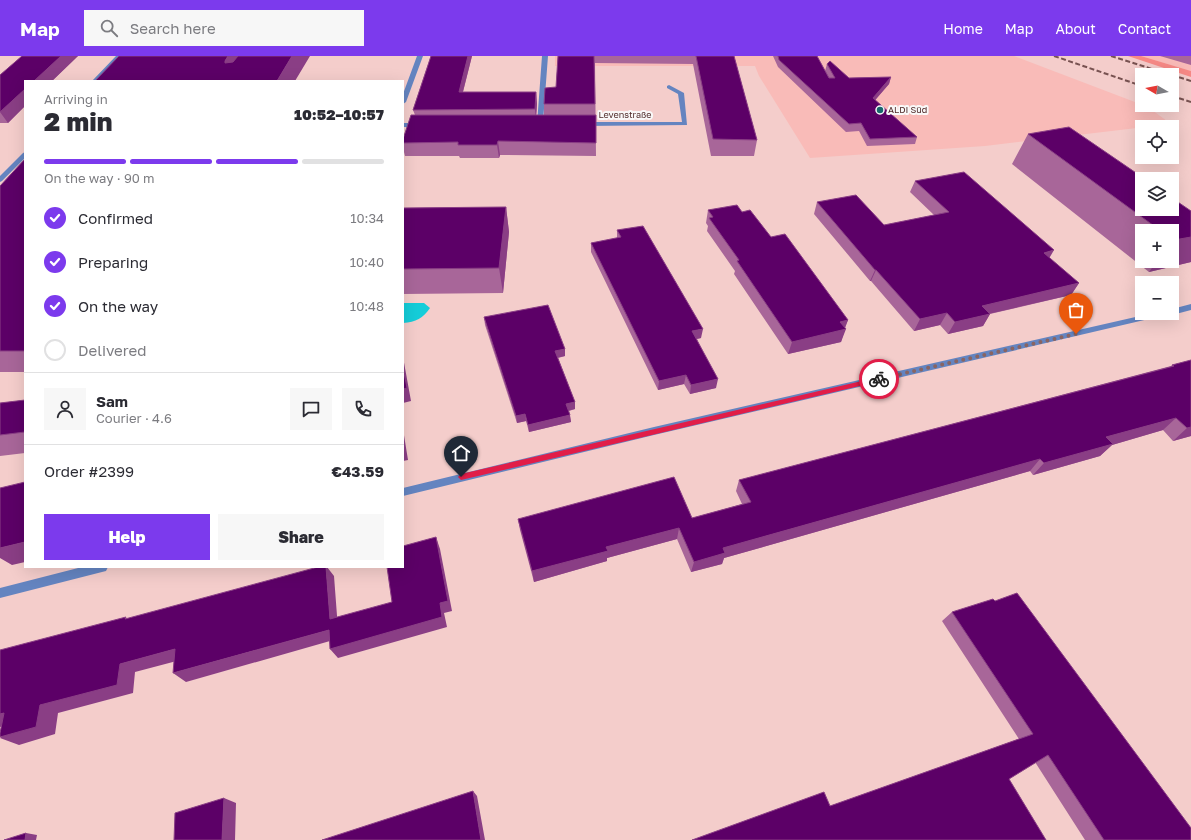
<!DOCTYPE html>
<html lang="en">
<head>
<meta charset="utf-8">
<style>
	:root { --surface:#fff; --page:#f7f7f7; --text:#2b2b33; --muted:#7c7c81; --line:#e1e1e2; --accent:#7c3aed }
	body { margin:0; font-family:"Golos Text",sans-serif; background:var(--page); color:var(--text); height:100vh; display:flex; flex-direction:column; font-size:15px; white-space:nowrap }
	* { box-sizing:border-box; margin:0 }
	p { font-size:13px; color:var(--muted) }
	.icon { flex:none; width:22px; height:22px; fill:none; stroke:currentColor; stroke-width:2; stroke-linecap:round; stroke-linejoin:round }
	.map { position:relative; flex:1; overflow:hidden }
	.details { position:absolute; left:24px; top:24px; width:380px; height:488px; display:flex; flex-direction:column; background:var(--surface); border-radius:0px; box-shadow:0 4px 16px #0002 }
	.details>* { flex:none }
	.needle { width:26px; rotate:279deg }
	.buttons { position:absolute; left:1135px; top:12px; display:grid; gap:8px }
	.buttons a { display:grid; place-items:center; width:44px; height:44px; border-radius:0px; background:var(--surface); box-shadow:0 4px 16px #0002; font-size:20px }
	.pin { position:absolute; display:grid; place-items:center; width:34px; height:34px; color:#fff; margin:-41px -17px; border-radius:50% 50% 50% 0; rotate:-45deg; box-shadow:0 0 4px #0007 }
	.pin .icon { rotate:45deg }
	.courier { position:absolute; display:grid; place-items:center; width:40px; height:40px; margin:-20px; border:3px solid #e11d48; border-radius:50%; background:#fff; color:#222; box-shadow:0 1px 5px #0007 }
	.head em { font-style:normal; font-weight:800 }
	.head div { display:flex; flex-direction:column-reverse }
	.head { display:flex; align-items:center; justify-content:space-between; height:68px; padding:0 20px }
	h1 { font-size:26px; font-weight:800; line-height:30px }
	.bar { display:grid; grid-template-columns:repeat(4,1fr); gap:6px 4px; align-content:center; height:48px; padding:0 20px }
	.bar i { height:5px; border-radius:3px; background:var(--line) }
	.bar .active { background:var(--accent) }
	.bar p { grid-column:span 4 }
	.line { display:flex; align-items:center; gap:10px; padding:0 20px; border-top:1px solid var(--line) }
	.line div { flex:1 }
	.round { display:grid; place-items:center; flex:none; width:42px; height:42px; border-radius:0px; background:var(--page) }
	ol { padding:0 20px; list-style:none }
	li { display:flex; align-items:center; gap:12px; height:44px }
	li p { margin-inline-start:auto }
	li .icon { padding:4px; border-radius:50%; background:var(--accent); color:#fff; stroke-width:4 }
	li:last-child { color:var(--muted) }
	li i { width:22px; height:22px; border:2px solid var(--line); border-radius:50% }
	.cta { display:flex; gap:8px; margin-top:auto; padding:8px 20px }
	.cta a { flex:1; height:46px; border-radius:0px; background:var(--accent); color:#fff; font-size:16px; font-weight:800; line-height:46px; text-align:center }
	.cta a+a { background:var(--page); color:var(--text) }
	header { display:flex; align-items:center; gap:24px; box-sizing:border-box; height:56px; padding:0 20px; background:var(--accent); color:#fff }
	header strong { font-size:19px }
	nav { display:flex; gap:22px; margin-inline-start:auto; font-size:14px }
	.search { width:280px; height:36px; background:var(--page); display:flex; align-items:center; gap:10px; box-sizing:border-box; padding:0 14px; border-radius:0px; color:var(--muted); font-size:15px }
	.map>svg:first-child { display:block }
</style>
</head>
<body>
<header>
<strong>Map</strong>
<div class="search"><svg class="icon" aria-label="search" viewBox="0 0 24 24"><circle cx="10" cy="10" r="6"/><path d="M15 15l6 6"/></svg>Search here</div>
<nav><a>Home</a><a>Map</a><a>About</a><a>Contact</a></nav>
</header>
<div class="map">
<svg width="1191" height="784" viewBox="0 0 1191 784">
	<rect width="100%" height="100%" fill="#f4cdcb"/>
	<path fill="#f9bbb8" d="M 555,0 L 1014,0 L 1148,51 L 1171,68 L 985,90 L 810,102 L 759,20 L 755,10 L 555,10 Z
		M 1141,0 L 1191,0 L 1191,15 Z"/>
	<path fill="#f78986" d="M 1128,0 L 1141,0 L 1191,15 L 1191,21 Z"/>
	<path fill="#15cdd9" d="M 403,247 L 424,247 L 430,252 C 423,262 416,266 403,267 Z"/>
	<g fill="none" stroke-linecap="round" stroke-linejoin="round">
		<path fill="#6484c0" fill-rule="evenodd" d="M 116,0 L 122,0 L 98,25 L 92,25 Z
			M 417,0 L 423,0 L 406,46 L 403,48 L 403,38 Z
			M 542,0 L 548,0 L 543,66 L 546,68 L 540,70 L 537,68 Z
			M 669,29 L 684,37 L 687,69 L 583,70 L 580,68 L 583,66 L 682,66 L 678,38 L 667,32 L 667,30 Z
			M 403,67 L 421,67 L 424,69 L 421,71 L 403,71 Z
			M 25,96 L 25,102 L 2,125 L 0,126 L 0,120 L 23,97 Z
			M 1191,248 L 1191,254 L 1172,259 L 1170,258 L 654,379 L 403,440 L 403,432 L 654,371 L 1153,257 L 1172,257 L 1172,253 Z
			M 82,511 L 108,511 L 106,515 L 102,516 L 0,542 L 0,532 Z"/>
		<path stroke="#785251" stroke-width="2" stroke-dasharray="5 2.5" stroke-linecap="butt" d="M 1054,0 L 1142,30
			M 1111,0 L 1171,19
			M 1172,19 L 1191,25
			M 1172,40 L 1191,46"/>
	</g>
	<path fill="#a86699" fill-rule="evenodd" d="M 22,0 L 78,0 L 52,25 L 25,25 L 25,50 L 8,67 L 0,67 L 0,19 Z
		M 431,0 L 472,0 L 463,36 L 536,36 L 537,48 L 536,59 L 544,59 L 544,48 L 556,31 L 558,0 L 734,0 L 757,84 L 754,100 L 711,100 L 693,8 L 595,7 L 596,100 L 500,99 L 499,102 L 460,102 L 459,100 L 405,100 L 403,92 L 403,83 L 415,59 L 413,54 Z
		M 773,0 L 817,0 L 825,15 L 827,8 L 849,22 L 891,21 L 889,28 L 875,44 L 917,81 L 915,88 L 867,90 L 859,75 L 846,76 L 778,11 Z
		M 1160,0 L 1191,0 L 1191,9 Z
		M 1028,78 L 1191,155 L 1191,206 L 1149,216 L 1012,108 ZM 1142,175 L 1172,175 L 1172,205 L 1142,205 Z
		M 25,103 L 25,316 L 0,316 L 0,130 Z
		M 915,125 L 1049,202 L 1079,227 L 1071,239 L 990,258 L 983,270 L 948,278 L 940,269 L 914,275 L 871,225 L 870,225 L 814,158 L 817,146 L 884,169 L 934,159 L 910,136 Z
		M 506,151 L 509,176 L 503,237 L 403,238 L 403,152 Z
		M 708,154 L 742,156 L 771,181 L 848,264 L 845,272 L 841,286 L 788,298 L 734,218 L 735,215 L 707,175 L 708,170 L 706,167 Z
		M 617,174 L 701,282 L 697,283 L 716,332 L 690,338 L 684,328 L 658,334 L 591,196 L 591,187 L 617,182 Z
		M 484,261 L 565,293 L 565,300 L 558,302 L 575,346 L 575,353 L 569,355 L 571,366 L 529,376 L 526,365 L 517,367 L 485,269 Z
		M 1191,304 L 1191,380 L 1173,385 L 1163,374 L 1112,389 L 1100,400 L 1033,419 L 1030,415 L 724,502 L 722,508 L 691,516 L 677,483 L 607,502 L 607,505 L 534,526 L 520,474 L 518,463 L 692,462 L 742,448 L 736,435 L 739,424 L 1171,310 L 1172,309 Z
		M 25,344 L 25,397 L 0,400 L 0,347 Z
		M 952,556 L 1191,784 L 1085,784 L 1035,706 L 1009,723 L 830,750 L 1019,683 L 942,565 Z"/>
	<path fill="#8a3e85" d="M 61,0 L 78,0 L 52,25 L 34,25 Z
		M 228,0 L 248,0 L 233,25 L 225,7 L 225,5 Z
		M 292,0 L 310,0 L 295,25 L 277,25 Z
		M 468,0 L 472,0 L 460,47 L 459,36 Z
		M 891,21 L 889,28 L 871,49 L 873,42 Z
		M 25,33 L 25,50 L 8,67 L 0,56 Z
		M 536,36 L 537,48 L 536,65 L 535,53 Z
		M 498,85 L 500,99 L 499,102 L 497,89 Z
		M 506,151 L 509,176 L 503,237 L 499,212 Z
		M 1191,181 L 1191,206 L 1149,216 L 1157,205 L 1172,205 L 1172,187 L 1174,184 Z
		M 1054,194 L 1047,206 L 1044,197 Z
		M 875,214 L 876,214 L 871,225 L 870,225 Z
		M 1079,227 L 1071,239 L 975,261 L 982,250 Z
		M 947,257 L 940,269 L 914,275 L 920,263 Z
		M 990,258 L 983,270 L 948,278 L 955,266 Z
		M 848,264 L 844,274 L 846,273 L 841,286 L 788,298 L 792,286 L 840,266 Z
		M 703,273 L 701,282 L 691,284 L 692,275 Z
		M 565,293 L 565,300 L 556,302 L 555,295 Z
		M 403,301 L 411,345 L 403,347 Z
		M 686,319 L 684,328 L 658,334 L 659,325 Z
		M 718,323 L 716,332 L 690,338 L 691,329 Z
		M 575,346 L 575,353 L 567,355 L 566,348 Z
		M 525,358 L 526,365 L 517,367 L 516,360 Z
		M 570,359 L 571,366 L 529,376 L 528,369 Z
		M 1176,362 L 1163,374 L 1112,389 L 1100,400 L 1033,419 L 1044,407 L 1106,381 Z
		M 1191,371 L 1191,380 L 1173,385 L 1187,372 Z
		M 403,373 L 408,404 L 403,405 Z
		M 1040,403 L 1030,415 L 724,502 L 722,508 L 691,516 L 694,506 L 723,492 Z
		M 679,472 L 677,483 L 607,502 L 607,505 L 534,526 L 532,515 L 606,491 Z
		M 436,481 L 440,493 L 452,555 L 444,557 L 447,571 L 338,602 L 330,593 L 440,547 Z
		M 25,486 L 25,506 L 12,509 L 0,502 L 0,492 Z
		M 326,511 L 327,511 L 334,520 L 338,573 L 330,563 Z
		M 329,574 L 337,583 L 186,626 L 173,617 Z
		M 175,593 L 188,602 L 135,616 L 133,637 L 58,657 L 55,678 L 19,689 L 0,682 L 40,649 L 120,608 Z
		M 4,657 L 24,665 L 0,671 L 0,658 Z
		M 473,735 L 477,740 L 485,784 L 481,784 Z
		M 224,742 L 236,747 L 235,784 L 222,784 Z
		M 26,777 L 37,779 L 36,784 L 25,784 Z"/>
	<path fill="#5c0067" stroke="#8a3e85" d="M 22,0 L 61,0 L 34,25 L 25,25 L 25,33 L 0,56 L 0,19 Z
		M 119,0 L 228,0 L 225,5 L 225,7 L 233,6 L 238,0 L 292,0 L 277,25 L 95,25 Z
		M 431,0 L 468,0 L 459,36 L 536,36 L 535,53 L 413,54 Z
		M 558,0 L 594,0 L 595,48 L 544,48 L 545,32 L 556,31 Z
		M 696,0 L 734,0 L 757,84 L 713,83 Z
		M 778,0 L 817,0 L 829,22 L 835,22 L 827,8 L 830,5 L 849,22 L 891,21 L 873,42 L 917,81 L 870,83 L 861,67 L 849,68 L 779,4 Z
		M 411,59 L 596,59 L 596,87 L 498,85 L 497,89 L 458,89 L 458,86 L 403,87 L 403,83 Z
		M 1069,71 L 1145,123 L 1142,123 L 1142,153 L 1172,153 L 1172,142 L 1191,155 L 1191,181 L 1174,184 L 1172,183 L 1172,175 L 1161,175 L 1028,78 Z
		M 25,103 L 25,295 L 0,295 L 0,130 Z
		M 964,116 L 1054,194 L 1044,197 L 1079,227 L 982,250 L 990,258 L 955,266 L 947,257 L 920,263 L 876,214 L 875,214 L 817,146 L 856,139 L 884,169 L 949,156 L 915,125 Z
		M 737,149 L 742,156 L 750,154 L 771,181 L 785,178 L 848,264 L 840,266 L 846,273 L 792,286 L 737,205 L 739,204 L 709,162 L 713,161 L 708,154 Z
		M 506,151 L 499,212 L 403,213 L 403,152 Z
		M 643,170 L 703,273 L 692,275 L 718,323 L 691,329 L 686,319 L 659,325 L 591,187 L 621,181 L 617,174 Z
		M 548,249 L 565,293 L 555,295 L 575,346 L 566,348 L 570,359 L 528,369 L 525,358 L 516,360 L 484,261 Z
		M 1191,304 L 1191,371 L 1187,372 L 1176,362 L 1106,381 L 1113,388 L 1044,407 L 1040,403 L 723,492 L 725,497 L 694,506 L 679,472 L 606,491 L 608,495 L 532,515 L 518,463 L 674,421 L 692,462 L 751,446 L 739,424 L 1174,310 L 1172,309 Z
		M 403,312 L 407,332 L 403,333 Z
		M 25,344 L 25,376 L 0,379 L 0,347 Z
		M 25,426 L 25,486 L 0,492 L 0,432 Z
		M 436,481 L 448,545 L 440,547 L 442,561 L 330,593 L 329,574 L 173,617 L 175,593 L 120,608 L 117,629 L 40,649 L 36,671 L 0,681 L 0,677 L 4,657 L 0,658 L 0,594 L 126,561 L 125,563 L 318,511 L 326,511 L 330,563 L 392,546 L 387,511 L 403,511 L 403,490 Z
		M 1017,537 L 1191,772 L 1191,784 L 1104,784 L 1048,699 L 1009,723 L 1046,784 L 692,784 L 824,736 L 830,750 L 1033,678 L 952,556 L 993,543 L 995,545 Z
		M 473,735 L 481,784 L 322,784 Z
		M 224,742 L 222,784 L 174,784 L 175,757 Z
		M 26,777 L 25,784 L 4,784 Z"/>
	<path fill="#e11d48" d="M 879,321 L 882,323 L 881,325 L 461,424 L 458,421 L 461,418 Z"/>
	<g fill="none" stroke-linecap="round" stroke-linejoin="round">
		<path stroke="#896462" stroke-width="4" stroke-dasharray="0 7.2" d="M 879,323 L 1076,278"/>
	</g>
	<circle fill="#18666c" stroke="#f9f9f9" stroke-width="1.5" cx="880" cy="54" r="4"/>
	<g text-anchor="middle" stroke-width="4" stroke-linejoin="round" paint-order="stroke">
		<g font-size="9" fill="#502b2a" stroke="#f9f9f9" text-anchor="start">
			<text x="888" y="57">ALDI Süd</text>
		</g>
		<g font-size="9" fill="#502b2a" stroke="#f9f9f9">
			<text x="625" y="62">Levenstraße</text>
		</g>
	</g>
</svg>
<div class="buttons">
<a><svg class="needle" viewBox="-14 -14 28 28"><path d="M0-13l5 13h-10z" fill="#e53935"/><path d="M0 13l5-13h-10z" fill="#7c7c81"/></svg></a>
<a><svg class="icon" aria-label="locate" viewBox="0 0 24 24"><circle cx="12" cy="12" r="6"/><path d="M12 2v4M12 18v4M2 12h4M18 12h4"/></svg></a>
<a><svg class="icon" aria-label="layers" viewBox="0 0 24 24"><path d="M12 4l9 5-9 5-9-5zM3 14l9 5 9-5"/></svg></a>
<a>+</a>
<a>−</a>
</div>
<div class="pin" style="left:1076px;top:278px;background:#ea580c"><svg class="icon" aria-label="bag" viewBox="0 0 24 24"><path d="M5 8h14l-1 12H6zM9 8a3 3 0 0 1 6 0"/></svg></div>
<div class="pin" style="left:461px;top:421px;background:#1f2937"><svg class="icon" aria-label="home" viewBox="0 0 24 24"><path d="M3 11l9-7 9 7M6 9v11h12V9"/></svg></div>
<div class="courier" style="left:879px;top:323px"><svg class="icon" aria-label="bike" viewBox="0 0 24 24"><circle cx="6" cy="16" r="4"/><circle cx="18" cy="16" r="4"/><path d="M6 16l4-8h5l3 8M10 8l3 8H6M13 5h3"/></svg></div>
<section class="details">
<div class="head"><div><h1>2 min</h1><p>Arriving in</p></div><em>10:52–10:57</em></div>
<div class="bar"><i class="active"></i><i class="active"></i><i class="active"></i><i></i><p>On the way · 90 m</p></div>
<ol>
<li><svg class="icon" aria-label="check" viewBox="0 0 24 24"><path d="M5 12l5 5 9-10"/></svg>Confirmed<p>10:34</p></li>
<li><svg class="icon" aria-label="check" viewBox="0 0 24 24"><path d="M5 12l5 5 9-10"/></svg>Preparing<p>10:40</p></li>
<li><svg class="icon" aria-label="check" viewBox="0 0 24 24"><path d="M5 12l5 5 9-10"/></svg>On the way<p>10:48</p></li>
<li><i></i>Delivered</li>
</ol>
<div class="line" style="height:72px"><a class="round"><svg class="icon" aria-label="person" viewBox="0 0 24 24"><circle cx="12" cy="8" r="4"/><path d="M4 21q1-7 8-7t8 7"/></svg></a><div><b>Sam</b><p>Courier · 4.6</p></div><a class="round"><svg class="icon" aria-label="chat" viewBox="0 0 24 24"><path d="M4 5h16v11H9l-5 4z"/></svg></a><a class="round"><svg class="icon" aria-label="phone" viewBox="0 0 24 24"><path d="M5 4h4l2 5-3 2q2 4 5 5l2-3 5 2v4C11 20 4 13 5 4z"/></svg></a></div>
<div class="line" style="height:52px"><div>Order #2399</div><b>€43.59</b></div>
<div class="cta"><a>Help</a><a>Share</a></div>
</section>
</div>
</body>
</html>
